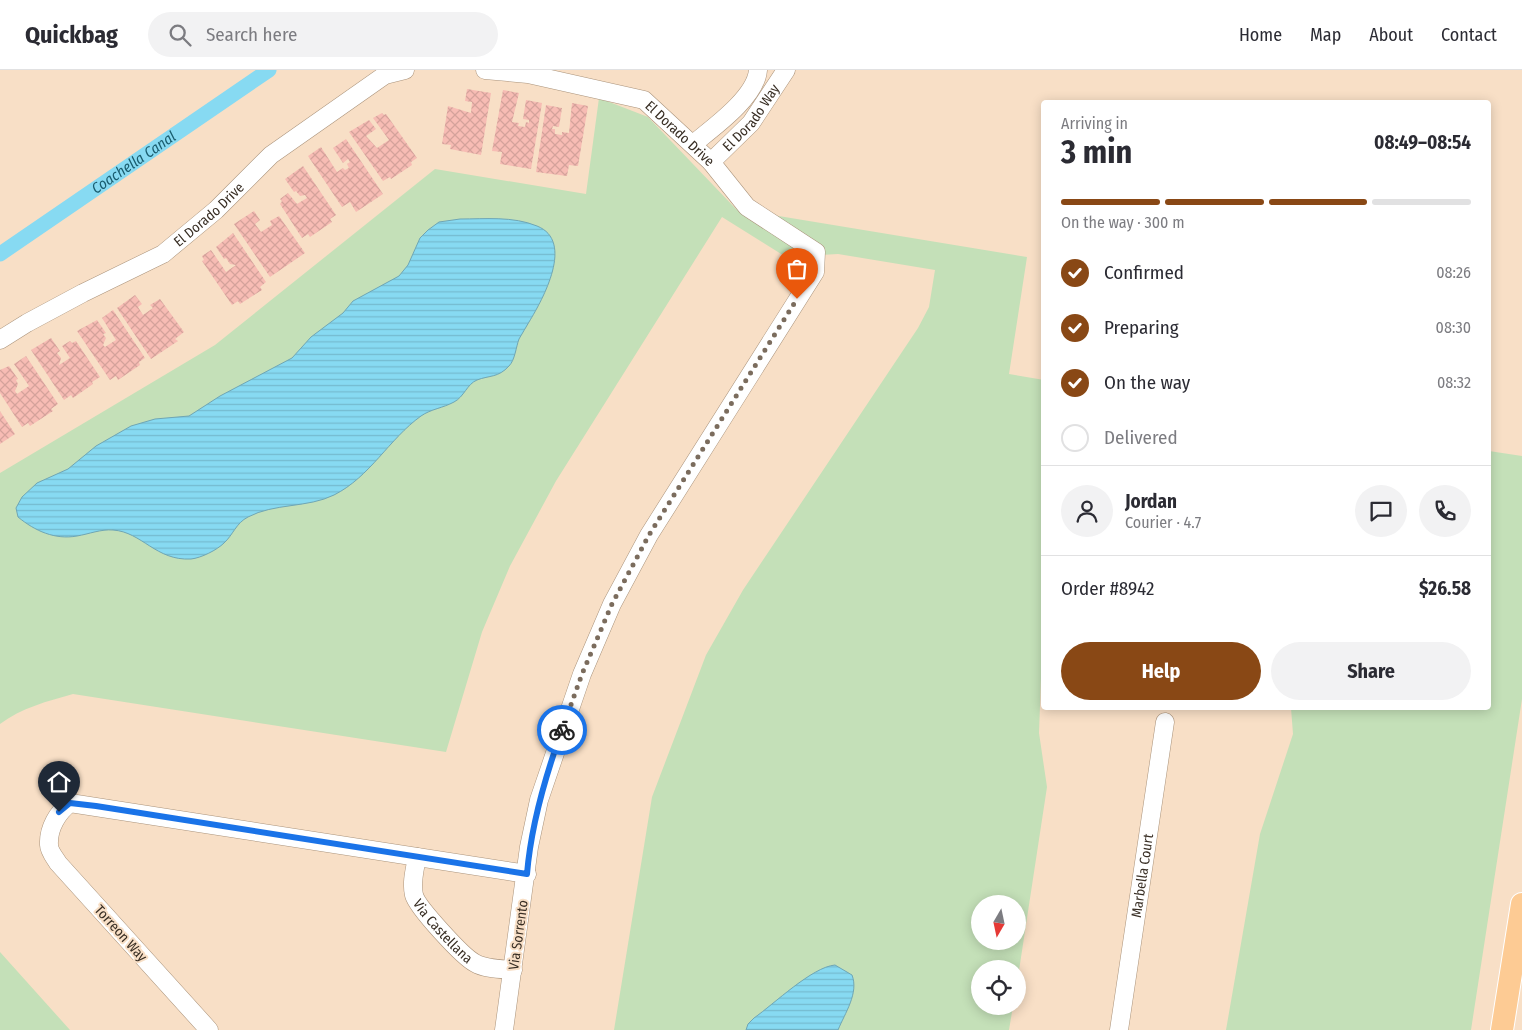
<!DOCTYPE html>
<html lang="en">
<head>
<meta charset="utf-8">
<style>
	:root { --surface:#fff; --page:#f2f2f3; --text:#2b2b33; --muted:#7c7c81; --line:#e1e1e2; --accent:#894815 }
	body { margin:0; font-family:"Fira Sans Condensed",sans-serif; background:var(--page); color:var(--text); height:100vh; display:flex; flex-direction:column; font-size:19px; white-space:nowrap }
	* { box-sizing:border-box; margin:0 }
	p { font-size:16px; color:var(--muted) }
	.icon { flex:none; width:28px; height:28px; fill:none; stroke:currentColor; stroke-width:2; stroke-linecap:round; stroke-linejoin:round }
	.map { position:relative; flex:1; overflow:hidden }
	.drawer { position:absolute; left:1041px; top:30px; width:450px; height:610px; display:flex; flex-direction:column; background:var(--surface); border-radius:5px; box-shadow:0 2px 12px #0003 }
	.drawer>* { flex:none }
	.needle { width:32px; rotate:189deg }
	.fabs { position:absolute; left:971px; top:825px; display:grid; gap:10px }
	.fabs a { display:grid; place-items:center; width:55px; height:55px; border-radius:50%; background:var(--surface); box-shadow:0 2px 12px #0003; font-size:25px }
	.pin { position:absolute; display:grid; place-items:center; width:42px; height:42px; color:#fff; margin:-51px -21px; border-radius:50% 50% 50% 0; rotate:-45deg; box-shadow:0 0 5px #0007 }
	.pin .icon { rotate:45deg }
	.courier { position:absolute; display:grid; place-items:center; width:50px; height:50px; margin:-25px; border:4px solid #1a73e8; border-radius:50%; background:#fff; color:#222; box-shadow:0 1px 6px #0007 }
	.summary em { font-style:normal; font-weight:700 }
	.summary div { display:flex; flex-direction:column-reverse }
	.summary { display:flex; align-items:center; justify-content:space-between; height:85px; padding:0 20px }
	h1 { font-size:32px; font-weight:700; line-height:38px }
	.bar { display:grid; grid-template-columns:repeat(4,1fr); gap:8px 5px; align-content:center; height:60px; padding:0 20px }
	.bar i { height:6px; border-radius:4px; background:var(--line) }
	.bar .on { background:var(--accent) }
	.bar p { grid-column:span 4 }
	.line { display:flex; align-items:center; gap:12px; padding:0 20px; border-top:1px solid var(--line) }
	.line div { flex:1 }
	.round { display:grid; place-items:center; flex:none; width:52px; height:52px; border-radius:26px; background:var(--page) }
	ol { padding:0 20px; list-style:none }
	li { display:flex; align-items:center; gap:15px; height:55px }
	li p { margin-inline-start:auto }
	li .icon { padding:5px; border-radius:50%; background:var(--accent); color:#fff; stroke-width:4 }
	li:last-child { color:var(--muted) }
	li i { width:28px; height:28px; border:2px solid var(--line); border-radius:50% }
	.action { display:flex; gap:10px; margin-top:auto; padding:10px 20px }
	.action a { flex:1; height:58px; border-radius:30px; background:var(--accent); color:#fff; font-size:20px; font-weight:700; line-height:58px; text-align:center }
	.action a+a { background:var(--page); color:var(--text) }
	header { display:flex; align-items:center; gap:30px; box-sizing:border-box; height:70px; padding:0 25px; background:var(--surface); border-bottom:1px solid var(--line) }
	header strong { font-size:24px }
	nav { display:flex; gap:28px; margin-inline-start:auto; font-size:18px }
	.search { width:350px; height:45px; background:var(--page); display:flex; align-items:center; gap:12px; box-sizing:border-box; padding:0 18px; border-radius:28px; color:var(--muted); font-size:19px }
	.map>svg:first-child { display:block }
</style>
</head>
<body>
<header>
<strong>Quickbag</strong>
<div class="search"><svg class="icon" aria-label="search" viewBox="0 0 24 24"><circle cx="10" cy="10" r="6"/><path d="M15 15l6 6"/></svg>Search here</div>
<nav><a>Home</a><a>Map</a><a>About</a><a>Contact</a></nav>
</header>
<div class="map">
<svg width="1522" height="960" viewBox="0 0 1522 960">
	<defs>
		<pattern id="water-rules" width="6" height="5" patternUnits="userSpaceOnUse" patternTransform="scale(1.25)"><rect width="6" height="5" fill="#87daf2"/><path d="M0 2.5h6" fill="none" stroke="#75bbcf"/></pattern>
		<pattern id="building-cross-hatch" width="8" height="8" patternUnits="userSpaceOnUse" patternTransform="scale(1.25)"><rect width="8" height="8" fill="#f7bcb4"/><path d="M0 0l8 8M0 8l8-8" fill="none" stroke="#d4a29b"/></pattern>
	</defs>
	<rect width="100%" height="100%" fill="#f8dfc6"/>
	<path fill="#c4e0b8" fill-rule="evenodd" d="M 599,28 L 648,47 L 736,139 L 1027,187 L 1009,304 L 1044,310 L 1044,604 L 1041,608 L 1039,663 L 1047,717 L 1018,907 L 1018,899 L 980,899 L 980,936 L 1013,936 L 1009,960 L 614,960 L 652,727 L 706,585 L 743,520 L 918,258 L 929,237 L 935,200 L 838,184 L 786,187 L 722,147 L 556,411 L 510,496 L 482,562 L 446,682 L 73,624 C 48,631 21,638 0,654 L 0,403 L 215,275 L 435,99 L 586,124 ZM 980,834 L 1018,834 L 1018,871 L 980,871 Z
		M 1489,381 L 1522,386 L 1522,629 L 1471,960 L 1226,960 L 1260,764 L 1293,664 L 1291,638 L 1489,638 Z
		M 0,882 L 70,960 L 0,960 Z"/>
	<path fill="url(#water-rules)" stroke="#6fa6b4" d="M 460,149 C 485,149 513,146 537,156 C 575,171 543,229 529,252 C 526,258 522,263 519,269 C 516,277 515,290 509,296 C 498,308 490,305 477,310 C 467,314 464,327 454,332 C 443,338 431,339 421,346 C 389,369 370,407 334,425 C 308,438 274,433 248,447 C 236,453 233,465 224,473 C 217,480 201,488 191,489 C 156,491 142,462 113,460 C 101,459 89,464 77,466 C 55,470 35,461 18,447 L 16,438 L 22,427 L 37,413 L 68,399 L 96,376 L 131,356 L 155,349 L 189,346 L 220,326 L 292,288 L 311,267 L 343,243 L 353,231 L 399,206 L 408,195 L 420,168 L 428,160 L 439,152 Z
		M 835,895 L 852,905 C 859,923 845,943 838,960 L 746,960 L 748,954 L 754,948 C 774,934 812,897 835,895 Z"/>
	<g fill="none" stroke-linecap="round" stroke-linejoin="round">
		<path stroke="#87daf2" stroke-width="15" id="s1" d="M 0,184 L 269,0"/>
	</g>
	<path fill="url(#building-cross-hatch)" d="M 467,19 L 491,23 L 481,85 L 450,79 L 451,75 L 442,74 L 448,36 L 471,43 L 472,32 L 465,31 Z
		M 503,20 L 519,23 L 512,52 L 519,53 L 518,56 L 525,57 L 526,52 L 529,53 L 529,50 L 523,49 L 526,30 L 542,33 L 531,99 L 500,94 L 502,82 L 492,81 Z
		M 572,33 L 588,36 L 578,96 L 569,95 L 567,106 L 536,102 L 546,35 L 562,38 L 559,57 L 553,56 L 552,59 L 555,59 L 555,64 L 562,65 L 562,62 L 569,63 Z
		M 382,43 L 384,45 L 386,44 L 417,88 L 411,92 L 412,95 L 391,109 L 390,107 L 383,111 L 349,62 L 369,50 L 376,59 L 366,66 L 377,78 L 389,70 L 373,48 Z
		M 346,69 L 383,124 L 356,142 L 350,132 L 342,137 L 308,86 L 321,77 L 337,102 L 343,98 L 345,100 L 349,98 L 347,94 L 350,92 L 348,89 L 343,93 L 333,78 Z
		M 303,96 L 336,145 L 330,149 L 332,152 L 310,167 L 308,164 L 302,168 L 280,134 L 282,131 L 280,129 L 288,123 L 297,134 L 307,128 L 305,125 L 300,126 L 296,121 L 294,122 L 285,109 Z
		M 254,141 L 260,150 L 255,154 L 261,162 L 272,155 L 270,151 L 279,146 L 305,183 L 270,207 L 234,154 Z
		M 233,163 L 266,212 L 260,217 L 262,220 L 240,234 L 238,231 L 232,235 L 202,191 L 204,190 L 202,186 L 211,180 L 226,202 L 236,195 L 230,194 L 226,188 L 224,189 L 216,177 Z
		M 135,225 L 142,234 L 138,237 L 143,245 L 153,238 L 150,235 L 160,229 L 184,262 L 175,269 L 178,271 L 151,289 L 117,238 Z
		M 113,240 L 145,288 L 139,292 L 140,295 L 118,310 L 116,306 L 110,310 L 77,261 L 97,250 L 106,263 L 103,264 L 106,268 L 103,275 L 105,277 L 116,270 L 102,248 Z
		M 51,268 L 60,281 L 57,283 L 61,288 L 59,295 L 70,288 L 62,276 L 70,271 L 72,273 L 76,271 L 100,307 L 92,312 L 93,314 L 73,328 L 71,325 L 64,330 L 31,280 Z
		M 26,286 L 58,334 L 51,339 L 53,341 L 30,356 L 28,353 L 22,357 L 0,323 L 0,300 L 9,296 L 18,309 L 16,310 L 18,314 L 15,321 L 17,324 L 29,316 L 14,294 Z
		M 0,341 L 15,364 L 0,374 Z"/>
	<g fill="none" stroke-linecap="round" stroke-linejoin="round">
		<g stroke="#aa937b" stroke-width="19">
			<g id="minor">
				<path id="s2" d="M 485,0 L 528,4 L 644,30 L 711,92 L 747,137 L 816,182 L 815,202 L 649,465 L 612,534 L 582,604 L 539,730 L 529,777 L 504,960"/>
				<path d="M 693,74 C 714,57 756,27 758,0"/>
				<path id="s3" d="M 711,92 L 751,53 L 786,0"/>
				<path id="s4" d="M 0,270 L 27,253 L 83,223 L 163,184 L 216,140 L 271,85 L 385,5 L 405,0"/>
				<path id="s5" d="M 417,787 C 415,799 411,812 414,825 C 417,837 463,887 475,893 C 485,899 501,899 513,900"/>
				<path d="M 209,960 L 58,793 C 55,788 49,781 49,775 C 48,758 58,742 70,733 L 527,804"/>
				<path id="s6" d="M 1119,960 L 1165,652"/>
			</g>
		</g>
		<g stroke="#fff" stroke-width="24">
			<path id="major" d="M 1502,960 L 1522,834"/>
		</g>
		<use href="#minor" stroke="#fff" stroke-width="18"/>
		<use href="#major" stroke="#fdcb94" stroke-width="22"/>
	</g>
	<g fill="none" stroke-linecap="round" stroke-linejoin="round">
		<path stroke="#7b6c5d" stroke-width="5" stroke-dasharray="0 9" d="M 562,660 L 582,604 L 612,534 L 649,465 L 797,229"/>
		<path stroke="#1a73e8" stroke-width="6" d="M 59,742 L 70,733 L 96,736 L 527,804 C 531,755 545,707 562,660"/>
	</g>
	<g text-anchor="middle" stroke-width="4" stroke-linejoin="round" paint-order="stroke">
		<g font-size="14" fill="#382e24" stroke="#f8dfc6">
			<text dy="5" stroke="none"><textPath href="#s3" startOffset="60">El Dorado Way</textPath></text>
			<text dy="5" stroke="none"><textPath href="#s2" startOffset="211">El Dorado Drive</textPath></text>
			<text dy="5" stroke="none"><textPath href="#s4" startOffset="245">El Dorado Drive</textPath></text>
			<text dy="5" stroke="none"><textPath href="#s6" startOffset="156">Marbella Court</textPath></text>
			<text dy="5" stroke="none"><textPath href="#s5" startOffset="85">Via Castellana</textPath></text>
			<text transform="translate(121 863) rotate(48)" y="5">Torreon Way</text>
			<text transform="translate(518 865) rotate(-82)" y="5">Via Sorrento</text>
		</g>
		<g font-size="15" font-style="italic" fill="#1b5e70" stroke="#f8dfc6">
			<text dy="5" stroke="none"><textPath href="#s1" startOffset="162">Coachella Canal</textPath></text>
		</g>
	</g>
</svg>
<div class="fabs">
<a><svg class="needle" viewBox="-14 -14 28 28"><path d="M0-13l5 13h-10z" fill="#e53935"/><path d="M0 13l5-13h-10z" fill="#7c7c81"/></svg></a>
<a><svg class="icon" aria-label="locate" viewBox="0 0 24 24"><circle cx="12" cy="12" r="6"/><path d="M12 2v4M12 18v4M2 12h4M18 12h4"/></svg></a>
</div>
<div class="pin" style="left:797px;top:229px;background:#ea580c"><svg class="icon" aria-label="bag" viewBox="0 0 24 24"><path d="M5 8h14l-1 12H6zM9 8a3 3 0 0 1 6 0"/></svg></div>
<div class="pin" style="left:59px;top:742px;background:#1f2937"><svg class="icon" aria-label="home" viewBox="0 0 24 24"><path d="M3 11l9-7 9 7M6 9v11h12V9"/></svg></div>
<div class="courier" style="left:562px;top:660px"><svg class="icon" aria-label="bike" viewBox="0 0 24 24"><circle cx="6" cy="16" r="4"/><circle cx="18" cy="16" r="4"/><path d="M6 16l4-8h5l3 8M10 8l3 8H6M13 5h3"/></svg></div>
<section class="drawer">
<div class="summary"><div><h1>3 min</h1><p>Arriving in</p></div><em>08:49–08:54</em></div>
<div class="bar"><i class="on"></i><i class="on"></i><i class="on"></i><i></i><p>On the way · 300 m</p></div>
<ol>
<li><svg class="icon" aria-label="check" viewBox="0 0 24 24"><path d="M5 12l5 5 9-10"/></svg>Confirmed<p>08:26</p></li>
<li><svg class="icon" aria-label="check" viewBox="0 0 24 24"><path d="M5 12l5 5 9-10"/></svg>Preparing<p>08:30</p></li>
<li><svg class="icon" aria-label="check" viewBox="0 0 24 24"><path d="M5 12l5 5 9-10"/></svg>On the way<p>08:32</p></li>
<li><i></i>Delivered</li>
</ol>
<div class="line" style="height:90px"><a class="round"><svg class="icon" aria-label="person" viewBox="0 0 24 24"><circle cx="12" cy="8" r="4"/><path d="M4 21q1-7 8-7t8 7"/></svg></a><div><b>Jordan</b><p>Courier · 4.7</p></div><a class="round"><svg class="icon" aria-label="chat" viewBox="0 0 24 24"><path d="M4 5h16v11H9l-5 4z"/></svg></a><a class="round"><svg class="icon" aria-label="phone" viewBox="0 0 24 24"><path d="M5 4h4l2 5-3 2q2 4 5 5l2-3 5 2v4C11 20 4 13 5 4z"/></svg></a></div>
<div class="line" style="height:65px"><div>Order #8942</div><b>$26.58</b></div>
<div class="action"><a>Help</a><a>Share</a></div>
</section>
</div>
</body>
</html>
